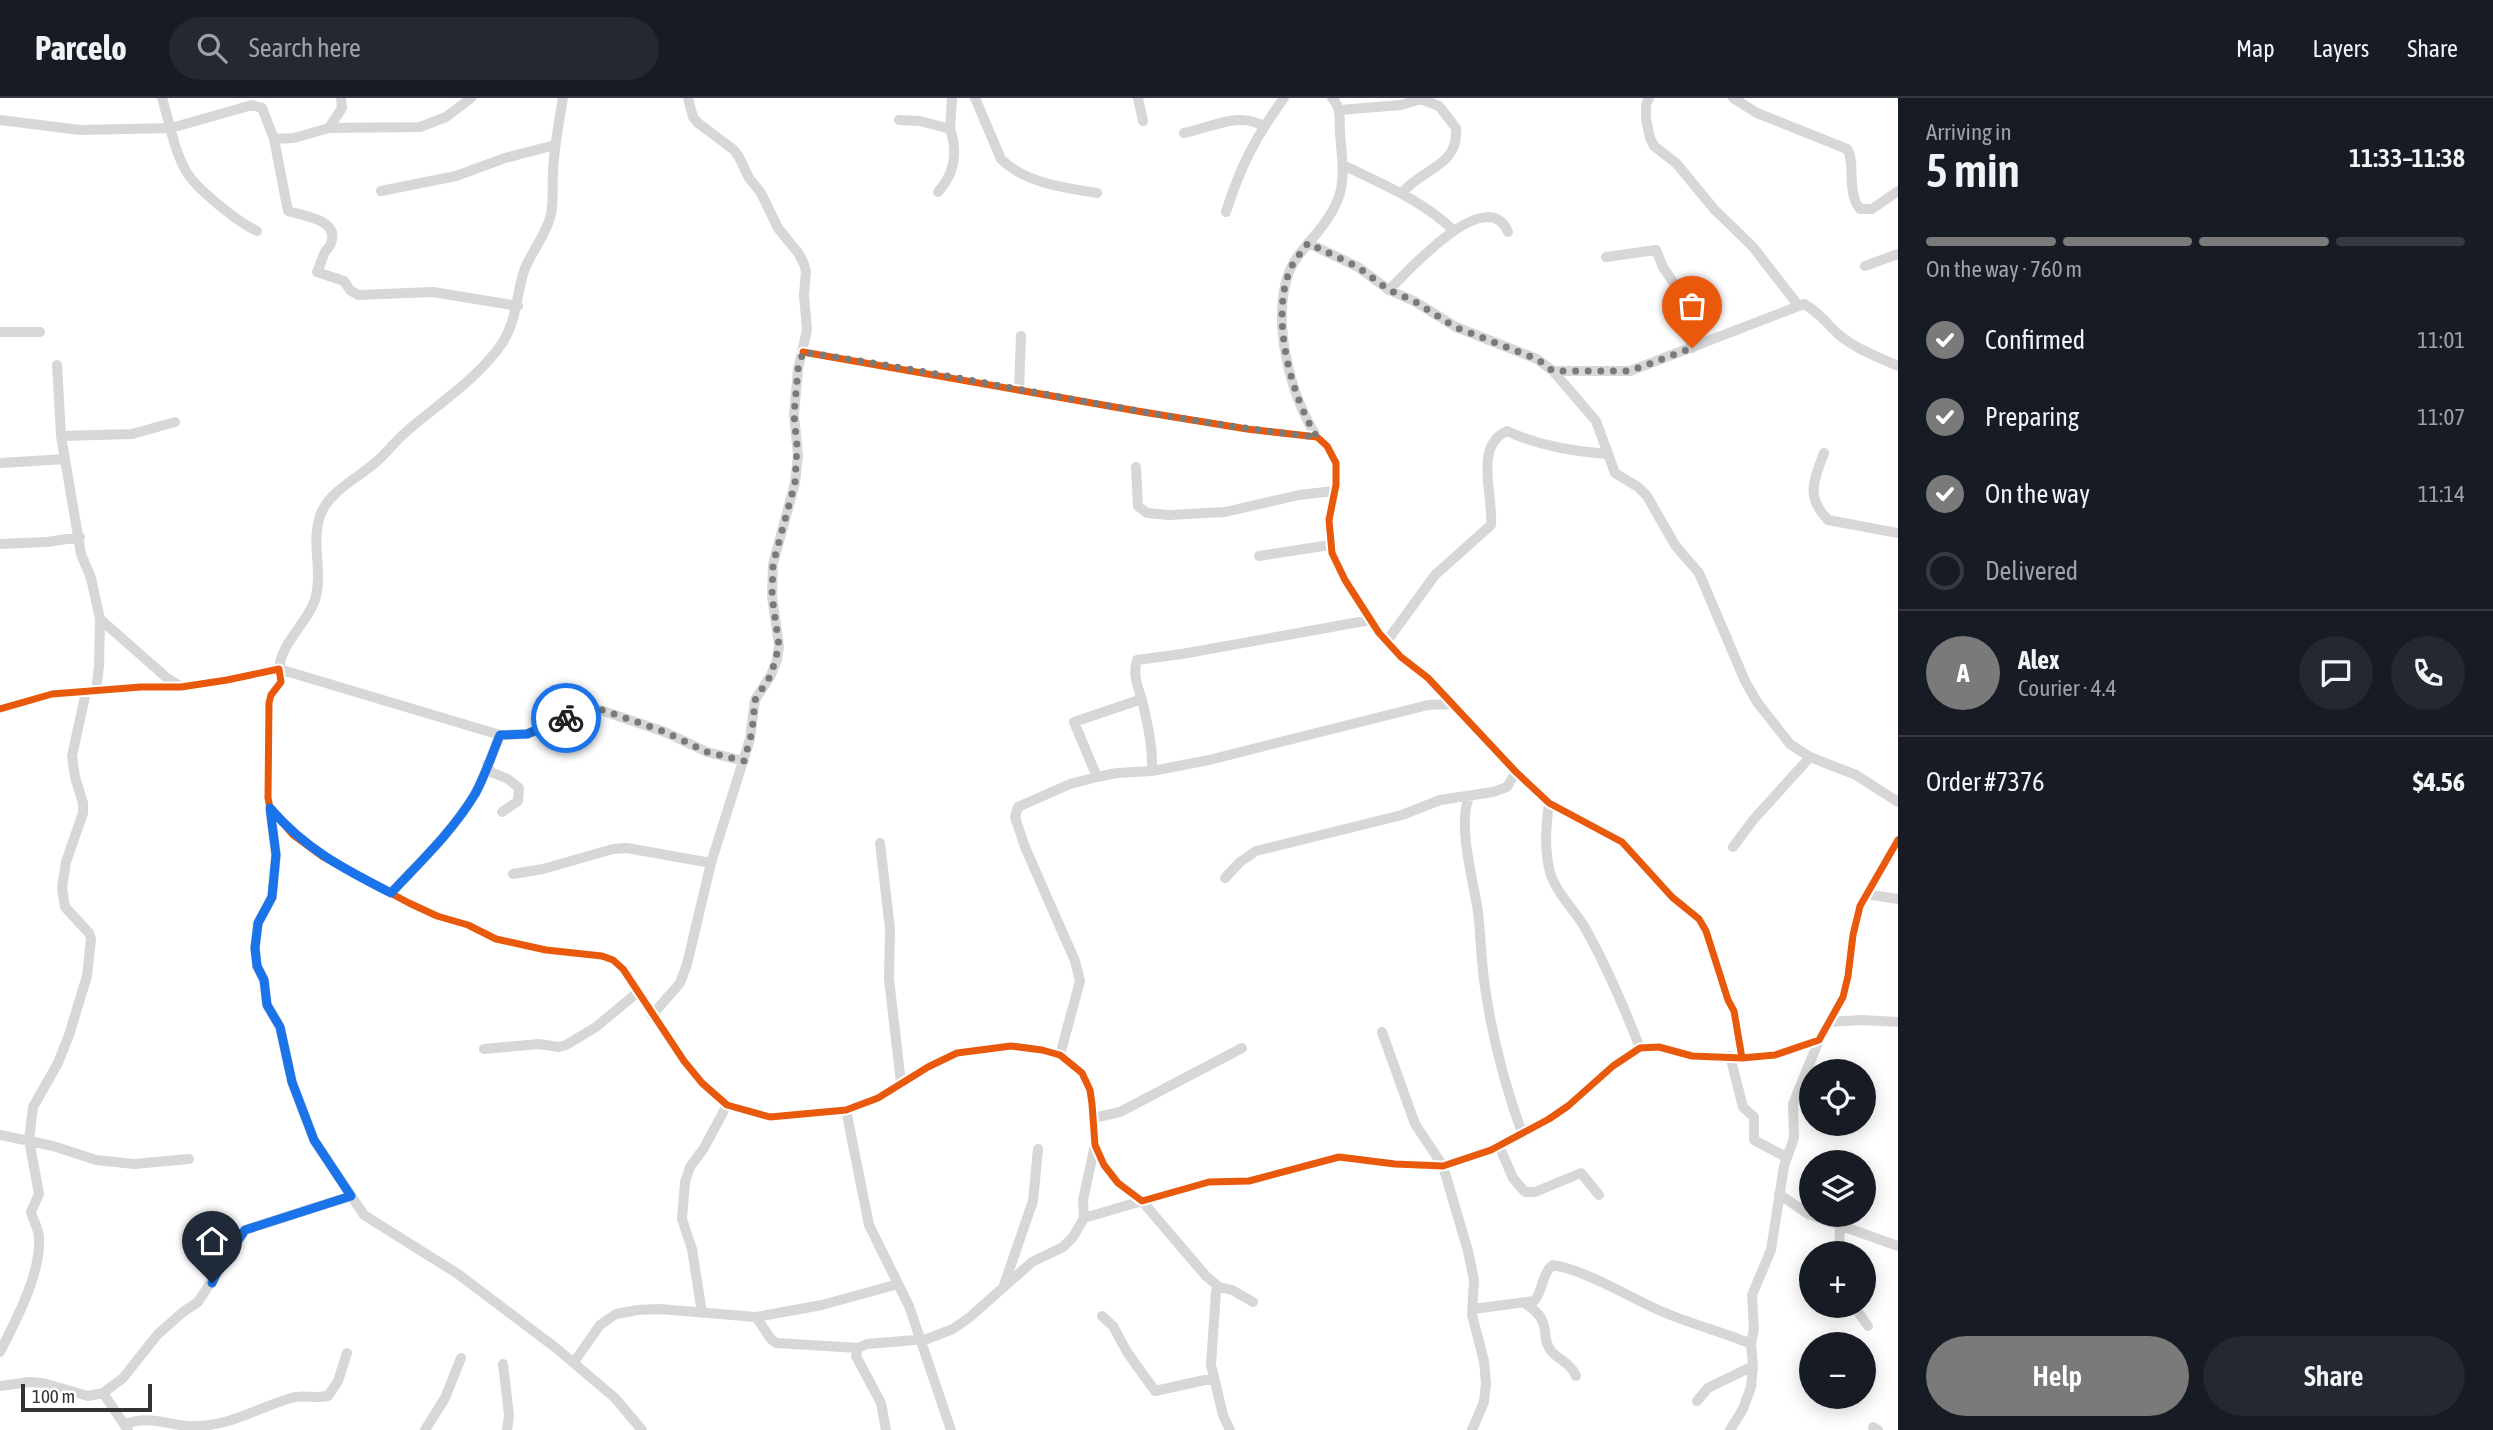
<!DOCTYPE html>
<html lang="en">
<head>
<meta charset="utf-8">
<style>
	:root { --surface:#171b24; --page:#242831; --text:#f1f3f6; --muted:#9ea1a6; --line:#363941; --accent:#7a7a7a }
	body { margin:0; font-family:"Asap Condensed",sans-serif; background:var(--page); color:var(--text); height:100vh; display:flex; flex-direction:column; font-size:26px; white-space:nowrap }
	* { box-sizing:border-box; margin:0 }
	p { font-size:23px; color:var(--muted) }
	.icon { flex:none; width:38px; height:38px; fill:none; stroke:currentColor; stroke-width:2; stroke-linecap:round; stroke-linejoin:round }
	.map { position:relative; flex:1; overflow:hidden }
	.side { display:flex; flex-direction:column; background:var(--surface); width:595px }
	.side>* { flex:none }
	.buttons { position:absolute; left:1799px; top:961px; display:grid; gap:14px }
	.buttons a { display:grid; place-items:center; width:77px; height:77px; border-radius:50%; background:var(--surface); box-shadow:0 4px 18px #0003; font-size:35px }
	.scale { position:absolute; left:21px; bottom:18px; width:131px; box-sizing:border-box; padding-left:7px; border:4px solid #333; border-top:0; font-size:19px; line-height:24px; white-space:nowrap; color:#333; -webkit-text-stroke:5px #fff; paint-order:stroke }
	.pin { position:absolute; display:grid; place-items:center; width:60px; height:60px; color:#fff; margin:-72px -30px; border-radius:50% 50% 50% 0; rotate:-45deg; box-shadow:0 0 7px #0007 }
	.pin .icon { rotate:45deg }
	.courier { position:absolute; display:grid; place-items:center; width:70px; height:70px; margin:-35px; border:5px solid #1a73e8; border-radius:50%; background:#fff; color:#222; box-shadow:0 2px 9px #0007 }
	.headline em { font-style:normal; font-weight:600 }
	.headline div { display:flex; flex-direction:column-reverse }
	.headline { display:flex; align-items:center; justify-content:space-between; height:119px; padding:0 28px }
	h1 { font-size:46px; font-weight:600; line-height:52px }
	.bar { display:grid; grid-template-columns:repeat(4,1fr); gap:10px 7px; align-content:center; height:84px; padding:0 28px }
	.bar i { height:9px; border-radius:5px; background:var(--line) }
	.bar .current { background:var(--accent) }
	.bar p { grid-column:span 4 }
	.line { display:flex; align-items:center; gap:18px; padding:0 28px; border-top:2px solid var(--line) }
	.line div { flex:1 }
	.round { display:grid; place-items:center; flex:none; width:74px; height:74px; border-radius:37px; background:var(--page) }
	ol { padding:0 28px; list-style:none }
	li { display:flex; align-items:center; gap:21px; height:77px }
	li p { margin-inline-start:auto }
	li .icon { padding:7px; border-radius:50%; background:var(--accent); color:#fff; stroke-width:4 }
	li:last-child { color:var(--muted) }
	li i { width:38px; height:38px; border:4px solid var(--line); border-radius:50% }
	.action { display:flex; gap:14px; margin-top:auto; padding:14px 28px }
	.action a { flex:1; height:80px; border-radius:42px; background:var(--accent); color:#fff; font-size:28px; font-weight:600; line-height:80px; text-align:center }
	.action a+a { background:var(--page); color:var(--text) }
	header { display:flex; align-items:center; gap:42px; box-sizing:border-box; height:98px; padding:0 35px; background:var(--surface); border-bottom:2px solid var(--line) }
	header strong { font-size:33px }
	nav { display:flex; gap:38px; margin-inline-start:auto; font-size:24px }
	.search { width:490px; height:63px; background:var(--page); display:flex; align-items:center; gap:18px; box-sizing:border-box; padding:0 24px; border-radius:38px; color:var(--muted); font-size:26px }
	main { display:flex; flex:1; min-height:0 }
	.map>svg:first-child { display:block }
</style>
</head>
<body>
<header>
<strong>Parcelo</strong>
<div class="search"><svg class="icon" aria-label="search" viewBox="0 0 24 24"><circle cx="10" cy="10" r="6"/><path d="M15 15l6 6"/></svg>Search here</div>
<nav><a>Map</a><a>Layers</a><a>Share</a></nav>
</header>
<main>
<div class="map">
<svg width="1898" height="1332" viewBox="0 0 1898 1332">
	<rect width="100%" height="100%" fill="#fff"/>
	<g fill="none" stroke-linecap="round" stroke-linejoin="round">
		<path stroke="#d7d7d7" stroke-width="10" d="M 162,0 C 169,23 174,52 186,73 C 195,90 239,125 257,133
			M 563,0 C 559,24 554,49 553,74 C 552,87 554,102 551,116 C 547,136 531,154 524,173 C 516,198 517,221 503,244 C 479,280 438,306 406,334 C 395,343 387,355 376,364 C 358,380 333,391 322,413 C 309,442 324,472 315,502 C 306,527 282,543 279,571 L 500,637 L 527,636 L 590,611 L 603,613 L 665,634 L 707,654 L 744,663
			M 975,0 L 1001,61 C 1025,85 1065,90 1097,95
			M 1138,0 L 1143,23
			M 1649,0 L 1646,7 L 1646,21 L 1650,40 L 1654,48 L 1676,65 L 1714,111 L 1753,149 L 1798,207
			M 1733,0 L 1757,15 L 1847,51 C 1856,63 1846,95 1860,111 L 1872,111 L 1898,93
			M 1340,12 L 1401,7 L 1421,1 L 1439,8 L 1456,30 C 1459,69 1422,70 1402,95
			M 0,22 L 80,32 L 171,30 L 252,7 L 262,10 L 274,41 L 294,40 L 329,30 L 420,29 L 446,19 L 471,0
			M 899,22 L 920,23 L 950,31 C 958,54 955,75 938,94
			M 329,30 L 342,10 L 341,0
			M 950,31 L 952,0
			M 1184,35 C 1210,30 1239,13 1263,28
			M 274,41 L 288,113 C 302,118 340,121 331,145 C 330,150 328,149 325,154 C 322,160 320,168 317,174 L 344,183 L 350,192 L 358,197 L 433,194 L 518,208
			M 1343,67 C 1382,86 1422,102 1453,132
			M 381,93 L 456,78 L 505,60 L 555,47
			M 1226,114 C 1240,69 1256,38 1284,0
			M 1308,145 L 1358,169 L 1389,192 L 1414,203 L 1456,229 L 1537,261 L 1553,273 L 1596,323 L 1615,375 L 1638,389 L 1647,398 L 1675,447 L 1699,475 L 1745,583 L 1757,604 L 1790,646 L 1810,659 L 1856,677 L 1898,704
			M 1606,159 L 1656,152 L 1663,169 L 1675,187 L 1692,250
			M 1865,168 L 1898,156
			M 1389,192 C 1407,174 1487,84 1508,134
			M 0,234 L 40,234
			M 803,254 L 1137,313 L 1247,331 L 1317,339 L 1327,348 L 1336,365 L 1336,387 L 1329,422 L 1332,455 L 1345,482 L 1379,535 L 1401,559 L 1428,580 L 1516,674 L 1549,705 L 1622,744 L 1672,799 L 1699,821 L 1706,833 L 1728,902 L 1734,913 L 1742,960
			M 57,267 L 61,338 L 65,361 L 81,456 L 91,480 L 100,521 L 99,568 L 96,593
			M 1553,273 L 1630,273 L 1804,206 C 1819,214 1826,225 1838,236 C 1854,250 1878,259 1898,268
			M 1019,291 L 1021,238
			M 61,338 L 132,336 L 175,324
			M 1317,339 C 1290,297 1271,223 1289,174 C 1295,159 1307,147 1317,135 C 1348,97 1344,81 1340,35 C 1339,21 1342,10 1332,0
			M 1824,355 C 1814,383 1805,398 1828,422 L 1898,435
			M 0,365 L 65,361
			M 1136,369 L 1138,408 L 1147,415 L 1169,417 L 1225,414 L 1299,397 L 1334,393
			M 0,446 L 47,444 L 80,439
			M 1259,458 L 1330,447
			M 100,521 L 167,580 L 180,588
			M 1387,543 L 1435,477 L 1491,427 C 1494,399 1473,348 1507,333 C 1539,348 1573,353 1607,356
			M 0,611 L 52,596 L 141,589 L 181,589 L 227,582 L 279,571 L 281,584 L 271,597 L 269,605 L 268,700 L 270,710 L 293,737 L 323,759 L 409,805 L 437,818 L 468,827 L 496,841 L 546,852 L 602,858 L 613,862 L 623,871 L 684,963 L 702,985 L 727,1007 L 770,1019 L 846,1012 L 878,1000 L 928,969 L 957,955 L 1011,948 L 1042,952 L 1060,957 L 1082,975 L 1090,992 L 1092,1006 L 1095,1047 L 1104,1067 L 1118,1085 L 1142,1103 L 1209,1084 L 1249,1083 L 1339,1059 L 1395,1066 L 1443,1068 L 1491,1052 L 1549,1021 L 1568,1008 L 1613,968 L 1640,950 L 1659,949 L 1692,958 L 1742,960 L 1775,957 L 1819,942 L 1843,899 L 1848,878 L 1853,837 L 1860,808 L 1898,742
			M 487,666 L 491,674 L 508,681 L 519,690 L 518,703 L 502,714
			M 1152,673 C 1153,650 1148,628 1143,606 C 1139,590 1132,579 1137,562 L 1182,556 L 1370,522
			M 1097,679 L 1074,624 L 1142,601
			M 1470,698 C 1456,722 1474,786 1478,814 C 1481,839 1481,864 1485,889 C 1492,938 1505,988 1522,1035
			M 1549,705 C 1546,729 1544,750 1550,774 C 1556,795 1573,810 1584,828 C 1606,867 1624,909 1640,950
			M 270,710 L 276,757 L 272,799 L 258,825 L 255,850 L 257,868 L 264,882 L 267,907 L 280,929 L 292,984 L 314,1042 L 364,1117 L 458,1176 L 556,1250 L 615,1300 L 642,1332
			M 880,745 L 890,831 L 889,881 L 901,985
			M 1733,749 L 1754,721 L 1810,659
			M 513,776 L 543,771 L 613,751 L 627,750 L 711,765
			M 1225,780 L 1240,764 L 1256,753 L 1402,717 L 1440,702 L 1493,694 L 1507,689 L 1516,674
			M 391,795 C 421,763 452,734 475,696 C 485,678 492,656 500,637
			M 1866,796 L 1898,801
			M 652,917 L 680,885 L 687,866 L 711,765 L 750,641 L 755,602 L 771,577 L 777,562 L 779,548 L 772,498 L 773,466 L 795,385 L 798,357 L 794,317 L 798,271 L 807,232 L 804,197 L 806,173 L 804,166 L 799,156 L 778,130 L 761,95 L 749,80 L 739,59 L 734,52 L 698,25 L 693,19 L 688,0
			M 1829,924 L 1862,922 L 1898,924
			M 1382,934 L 1415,1026 L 1443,1068 L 1468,1153 L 1474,1182 L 1472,1217 L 1484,1263 L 1486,1285 L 1484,1304 L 1472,1332
			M 484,951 L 539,946 L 559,949 L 566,947 L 596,929 L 638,894
			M 1060,957 L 1080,883 L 1075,863 L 1025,749 L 1015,719 L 1018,709 L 1070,686 L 1097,679 L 1117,675 L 1152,673 L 1209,662 L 1428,607 L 1451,606
			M 1730,958 L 1743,1009 L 1754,1019 L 1754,1042 L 1786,1059
			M 846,1012 L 869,1127 L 909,1208 L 951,1332
			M 1093,1020 L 1120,1014 L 1242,950
			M 0,1037 L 53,1048 L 96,1062 L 134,1066 L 189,1061
			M 1499,1048 L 1513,1080 L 1525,1094 L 1535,1094 L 1581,1075 L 1599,1097
			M 1779,1096 L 1808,1116 L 1898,1148
			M 1084,1120 L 1142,1103 L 1206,1178 L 1219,1189
			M 1839,1155 L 1840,1127
			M 1004,1187 L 1033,1103 L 1038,1051
			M 1526,1206 C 1555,1225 1538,1237 1552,1254 C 1561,1263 1571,1266 1576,1278
			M 1854,1208 L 1868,1228
			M 1473,1211 L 1534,1203 C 1544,1192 1541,1176 1553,1167 C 1588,1173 1630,1200 1663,1214 C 1691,1226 1723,1234 1751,1246
			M 702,1215 L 692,1151 L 682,1121 L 685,1084 L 690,1069 L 704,1050 L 727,1007
			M 1102,1218 L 1113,1228 L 1127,1254 L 1155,1293 L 1214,1280
			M 756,1219 L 771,1241 L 776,1245 L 858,1250
			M 0,1254 C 16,1222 41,1176 39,1140 C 39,1130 33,1123 31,1114 L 39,1096 L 29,1042 L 33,1009 L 58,965 L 69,937 L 87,878 L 91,841 L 89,835 L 65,809 L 62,790 L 66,764 L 83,715 L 83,705 L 75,679 L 72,658 L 86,594
			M 574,1264 L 600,1227 L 616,1216 L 638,1212 L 659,1211 L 756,1219 L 822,1207 L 898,1186
			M 503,1266 L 509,1317 L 507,1332
			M 0,1288 L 29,1284 L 43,1285 L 88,1298 L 103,1295 L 123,1280 L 158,1236 L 183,1214 L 198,1204 L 245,1132 L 351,1098
			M 103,1295 L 128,1332
			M 1697,1303 L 1708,1290 L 1753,1268
			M 124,1327 C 150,1315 172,1330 198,1328 C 232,1327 260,1309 291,1300 C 304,1296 314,1301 328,1298 L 338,1283 L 347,1255
			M 1873,1329 L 1878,1332
			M 425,1332 L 445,1300 L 461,1260
			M 886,1332 L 881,1305 L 856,1258 L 858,1250 L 867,1246 L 927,1241 L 953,1231 L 970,1219 L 1032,1164 L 1063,1149 L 1073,1139 L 1084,1120 L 1083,1102 L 1095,1047
			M 1230,1332 L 1223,1317 L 1211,1267 L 1216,1193 L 1219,1189 L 1232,1192 L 1253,1204
			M 1730,1332 L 1743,1311 L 1751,1289 L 1753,1268 L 1751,1246 L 1754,1231 L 1752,1197 L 1771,1152 L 1784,1068 L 1794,1040 L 1793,1006 L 1819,942"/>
		<g stroke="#fff" stroke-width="11">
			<path id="cycleway" d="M 803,254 L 1137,313 L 1247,331 L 1317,339 L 1327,348 L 1336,365 L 1336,387 L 1329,422 L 1332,455 L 1345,482 L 1379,535 L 1401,559 L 1428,580 L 1516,674 L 1549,705 L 1622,744 L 1672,799 L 1699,821 L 1706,833 L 1728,902 L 1734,913 L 1742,960
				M 0,611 L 52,596 L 141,589 L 181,589 L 227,582 L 279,571 L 281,584 L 271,597 L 269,605 L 268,700 L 270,710 L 293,737 L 323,759 L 409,805 L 437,818 L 468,827 L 496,841 L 546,852 L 602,858 L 613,862 L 623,871 L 684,963 L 702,985 L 727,1007 L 770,1019 L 846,1012 L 878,1000 L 928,969 L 957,955 L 1011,948 L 1042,952 L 1060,957 L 1082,975 L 1090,992 L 1092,1006 L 1095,1047 L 1104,1067 L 1118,1085 L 1142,1103 L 1209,1084 L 1249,1083 L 1339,1059 L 1395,1066 L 1443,1068 L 1491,1052 L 1549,1021 L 1568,1008 L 1613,968 L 1640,950 L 1659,949 L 1692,958 L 1742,960 L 1775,957 L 1819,942 L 1843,899 L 1848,878 L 1853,837 L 1860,808 L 1898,742"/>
		</g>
		<use href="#cycleway" stroke="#e8590c" stroke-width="7"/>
	</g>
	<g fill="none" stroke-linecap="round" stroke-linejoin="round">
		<path stroke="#7a7a7a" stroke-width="7" stroke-dasharray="0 12.6" d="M 566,620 L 590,611 L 603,612 L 665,634 L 707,654 L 744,663 L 752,634 L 755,602 L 771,577 L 779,548 L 772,498 L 773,466 L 795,385 L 797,348 L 794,317 L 798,271 L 803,254 C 975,279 1144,320 1317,339 C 1291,298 1270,219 1290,172 C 1294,162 1302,154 1308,145 L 1358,169 L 1389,192 L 1414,203 L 1455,229 L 1537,261 L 1553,273 L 1630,273 L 1692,250"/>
		<path stroke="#1a73e8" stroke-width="9" d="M 212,1185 L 219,1170 L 245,1132 L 351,1098 L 314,1042 L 292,984 L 280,929 L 267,907 L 264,882 L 257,868 L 255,850 L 258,825 L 272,799 L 276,757 L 270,710 C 305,751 344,771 391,795 C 421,763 452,734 475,696 C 485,678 492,656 500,637 L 527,636 L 566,620"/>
	</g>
</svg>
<div class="buttons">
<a><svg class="icon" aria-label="locate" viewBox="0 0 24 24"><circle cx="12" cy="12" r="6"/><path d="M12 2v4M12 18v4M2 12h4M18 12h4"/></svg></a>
<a><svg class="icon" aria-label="layers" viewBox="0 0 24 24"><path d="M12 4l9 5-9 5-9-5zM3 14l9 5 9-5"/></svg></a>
<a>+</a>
<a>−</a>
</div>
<div class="scale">100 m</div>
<div class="pin" style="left:1692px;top:250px;background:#ea580c"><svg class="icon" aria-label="bag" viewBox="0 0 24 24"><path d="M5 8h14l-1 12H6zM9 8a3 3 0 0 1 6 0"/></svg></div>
<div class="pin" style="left:212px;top:1185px;background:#1f2937"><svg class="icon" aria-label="home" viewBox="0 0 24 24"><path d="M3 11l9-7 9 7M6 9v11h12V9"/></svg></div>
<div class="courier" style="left:566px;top:620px"><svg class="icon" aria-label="bike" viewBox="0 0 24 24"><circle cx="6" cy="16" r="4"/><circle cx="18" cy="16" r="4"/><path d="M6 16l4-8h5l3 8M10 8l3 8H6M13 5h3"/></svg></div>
</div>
<section class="side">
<div class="headline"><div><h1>5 min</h1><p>Arriving in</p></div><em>11:33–11:38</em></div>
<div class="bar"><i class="current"></i><i class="current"></i><i class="current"></i><i></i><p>On the way · 760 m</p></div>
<ol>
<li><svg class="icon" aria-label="check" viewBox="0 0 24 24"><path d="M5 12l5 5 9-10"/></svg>Confirmed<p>11:01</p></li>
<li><svg class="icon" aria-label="check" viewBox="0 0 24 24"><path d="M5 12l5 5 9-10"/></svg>Preparing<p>11:07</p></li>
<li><svg class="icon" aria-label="check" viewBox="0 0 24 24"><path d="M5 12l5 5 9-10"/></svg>On the way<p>11:14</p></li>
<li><i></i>Delivered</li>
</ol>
<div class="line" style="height:126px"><b class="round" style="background:var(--accent);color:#fff">A</b><div><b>Alex</b><p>Courier · 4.4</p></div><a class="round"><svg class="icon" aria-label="chat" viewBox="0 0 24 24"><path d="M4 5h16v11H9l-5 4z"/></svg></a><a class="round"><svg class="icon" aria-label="phone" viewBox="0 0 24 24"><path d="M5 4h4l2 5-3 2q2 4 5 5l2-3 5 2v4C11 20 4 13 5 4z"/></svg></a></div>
<div class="line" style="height:91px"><div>Order #7376</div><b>$4.56</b></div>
<div class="action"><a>Help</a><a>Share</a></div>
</section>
</main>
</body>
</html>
